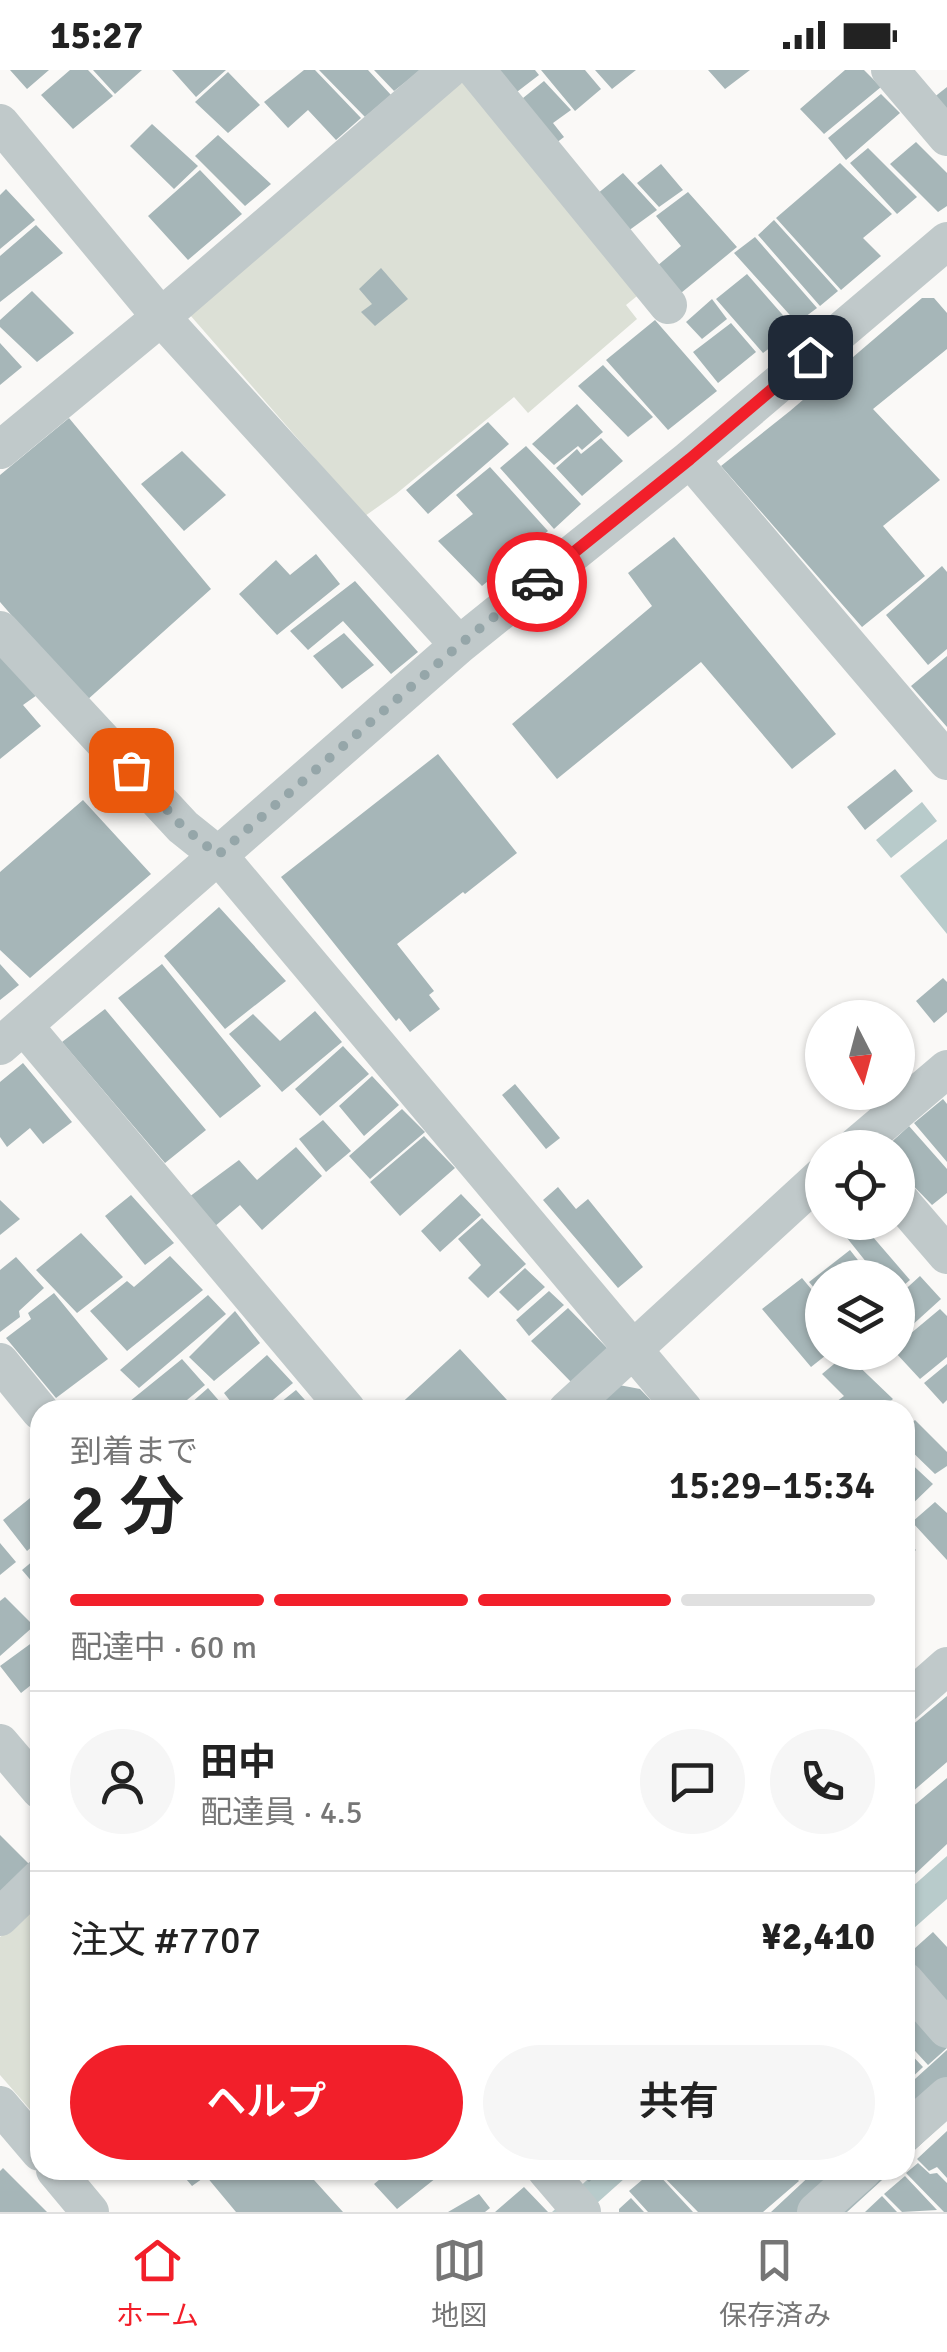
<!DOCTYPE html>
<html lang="ja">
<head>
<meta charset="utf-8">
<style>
	:root { --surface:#fff; --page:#f6f6f6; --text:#222; --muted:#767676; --line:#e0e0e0; --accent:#f21f2a }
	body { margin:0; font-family:Signika,"Noto Sans JP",sans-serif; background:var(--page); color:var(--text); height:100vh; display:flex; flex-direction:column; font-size:38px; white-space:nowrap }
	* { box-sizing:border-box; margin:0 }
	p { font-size:32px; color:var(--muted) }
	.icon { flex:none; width:55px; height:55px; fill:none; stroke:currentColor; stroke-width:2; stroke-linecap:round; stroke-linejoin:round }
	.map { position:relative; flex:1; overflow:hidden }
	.panel { position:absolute; left:30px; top:1330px; width:885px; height:780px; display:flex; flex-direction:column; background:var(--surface); border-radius:30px; box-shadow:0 2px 8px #0004 }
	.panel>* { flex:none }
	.needle { width:65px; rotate:174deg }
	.buttons { position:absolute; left:805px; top:930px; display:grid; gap:20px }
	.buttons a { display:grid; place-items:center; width:110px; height:110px; border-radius:50%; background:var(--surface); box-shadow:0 2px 8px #0004; font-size:50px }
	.pin { position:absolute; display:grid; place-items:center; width:85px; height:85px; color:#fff; margin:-42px; border-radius:20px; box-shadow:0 5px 15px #0006 }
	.courier { position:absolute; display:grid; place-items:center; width:100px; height:100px; margin:-50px; border:8px solid #f21f2a; border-radius:50%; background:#fff; color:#222; box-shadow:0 2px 12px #0007 }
	.overview em { font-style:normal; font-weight:600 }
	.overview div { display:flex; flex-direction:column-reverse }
	.overview { display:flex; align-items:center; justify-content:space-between; height:170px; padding:0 40px }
	h1 { font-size:65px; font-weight:600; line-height:75px }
	.bar { display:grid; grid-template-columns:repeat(4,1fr); gap:15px 10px; align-content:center; height:120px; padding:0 40px }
	.bar i { height:12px; border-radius:8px; background:var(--line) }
	.bar .selected { background:var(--accent) }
	.bar p { grid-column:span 4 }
	.line { display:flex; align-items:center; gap:25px; padding:0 40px; border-top:2px solid var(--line) }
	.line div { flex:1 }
	.round { display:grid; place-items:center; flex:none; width:105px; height:105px; border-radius:52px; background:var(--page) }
	.button { display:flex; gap:20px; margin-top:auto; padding:20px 40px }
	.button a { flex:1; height:115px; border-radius:60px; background:var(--accent); color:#fff; font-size:40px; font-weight:600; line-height:115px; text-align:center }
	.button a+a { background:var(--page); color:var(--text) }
	.status { display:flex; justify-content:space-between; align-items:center; height:70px; padding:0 50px; background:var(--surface); direction:ltr }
	.status svg { height:28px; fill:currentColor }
	.tabs { display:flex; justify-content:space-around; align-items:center; height:140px; border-top:2px solid var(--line); background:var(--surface); font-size:28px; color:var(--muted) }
	.tabs a { display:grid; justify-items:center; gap:5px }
	.tabs .selected { color:var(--accent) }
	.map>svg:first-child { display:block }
</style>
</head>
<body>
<div class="status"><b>15:27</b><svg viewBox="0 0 49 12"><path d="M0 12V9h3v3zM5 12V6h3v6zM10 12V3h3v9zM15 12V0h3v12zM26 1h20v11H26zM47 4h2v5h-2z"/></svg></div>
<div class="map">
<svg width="947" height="2142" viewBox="0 0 947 2142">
	<rect width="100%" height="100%" fill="#faf9f7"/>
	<path fill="#dce0d6" d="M 468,0 L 642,222 L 626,235 L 637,249 L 528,343 L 514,327 L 396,424 L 365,446 L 190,245 Z
		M 40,1831 L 40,2051 L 0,2005 L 0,1867 Z"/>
	<path fill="#b8cbcb" d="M 922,732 L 937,751 L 891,788 L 876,770 Z
		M 947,769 L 947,864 L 900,806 Z
		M 947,1786 L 947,1829 L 905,1866 L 905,1823 Z
		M 598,2100 L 634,2100 L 587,2142 L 552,2142 Z"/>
	<path fill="#a6b6b8" d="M 10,0 L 49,0 L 27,19 Z
		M 70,0 L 88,0 L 113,26 L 73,59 L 41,25 Z
		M 93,0 L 142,0 L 115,24 Z
		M 172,0 L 226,0 L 196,27 Z
		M 304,0 L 315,0 L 361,48 L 336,70 L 308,40 L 288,58 L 264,32 Z
		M 319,0 L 368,0 L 391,25 L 365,47 Z
		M 374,0 L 421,0 L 394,21 Z
		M 492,0 L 535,0 L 539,5 L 509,28 Z
		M 541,0 L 585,0 L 601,19 L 575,41 Z
		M 595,0 L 636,0 L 612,19 Z
		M 708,0 L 750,0 L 725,19 Z
		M 845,0 L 864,0 L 881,17 L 824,64 L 800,39 Z
		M 228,2 L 260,35 L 228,63 L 195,32 Z
		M 544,11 L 571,40 L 553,53 L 564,67 L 547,80 L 512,37 Z
		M 947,17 L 947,54 L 928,32 Z
		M 881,24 L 900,43 L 846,90 L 828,68 Z
		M 152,54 L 198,96 L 174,119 L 130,76 Z
		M 218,65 L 271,114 L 245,136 L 195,86 Z
		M 916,72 L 947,103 L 947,136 L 938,142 L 890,94 Z
		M 868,78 L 917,127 L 897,144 L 850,93 Z
		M 840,93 L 892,144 L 863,168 L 881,186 L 841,220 L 776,148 Z
		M 661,94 L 683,120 L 659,137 L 637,113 Z
		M 200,100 L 242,144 L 188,190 L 148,146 Z
		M 623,103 L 657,140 L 624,164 L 592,128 Z
		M 6,119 L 35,150 L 0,179 L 0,125 Z
		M 688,122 L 737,177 L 681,223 L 657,196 L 681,176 L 656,146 Z
		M 774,150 L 838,221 L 820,236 L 758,165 Z
		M 36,155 L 63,183 L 0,232 L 0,186 Z
		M 755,167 L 817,238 L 797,253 L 734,183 Z
		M 381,198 L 408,229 L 375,256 L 361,242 L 372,234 L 359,219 Z
		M 747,204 L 795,259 L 763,283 L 716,229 Z
		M 32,221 L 74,263 L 37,292 L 0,257 L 0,250 Z
		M 922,228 L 934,228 L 947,243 L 947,279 L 873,339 L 940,410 L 883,456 L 925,506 L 862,557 L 721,396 L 790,341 Z
		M 712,229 L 727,249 L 702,269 L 686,252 Z
		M 655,250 L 717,321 L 668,360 L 606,290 Z
		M 731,253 L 756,282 L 718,313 L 693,282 Z
		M 0,273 L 22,297 L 0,315 Z
		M 603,295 L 653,347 L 628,367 L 578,316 Z
		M 577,334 L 603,362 L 582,380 L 578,376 L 554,395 L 532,374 Z
		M 69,348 L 211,519 L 86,631 L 0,532 L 0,405 Z
		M 488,352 L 509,374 L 428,444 L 406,420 Z
		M 601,368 L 623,391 L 582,426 L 556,398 L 577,379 L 581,384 Z
		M 526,376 L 581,434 L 554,459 L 500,398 Z
		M 182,381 L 226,425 L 184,461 L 141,414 Z
		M 490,397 L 548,461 L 482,516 L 438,471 L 473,444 L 456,425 Z
		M 674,467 L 836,664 L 792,699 L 701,592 L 557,709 L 512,654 L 652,536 L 628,503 Z
		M 316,484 L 340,514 L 277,565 L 239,524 L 276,490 L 290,505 Z
		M 942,496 L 947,502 L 947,579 L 928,595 L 886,545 Z
		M 355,511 L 418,582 L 391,604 L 343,551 L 308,580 L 290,561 Z
		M 344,563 L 374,595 L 342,619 L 313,586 Z
		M 0,586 L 37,625 L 23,635 L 41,656 L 0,689 Z
		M 947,586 L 947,657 L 911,616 Z
		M 438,684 L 517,783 L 465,824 L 463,822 L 397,874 L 434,921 L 429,925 L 440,939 L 410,962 L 399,948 L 396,951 L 281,807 Z
		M 895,699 L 913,721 L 865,760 L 847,737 Z
		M 83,730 L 151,804 L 30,908 L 0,880 L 0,802 Z
		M 219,837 L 286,911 L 225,959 L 164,886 Z
		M 0,894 L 19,915 L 0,930 Z
		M 162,894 L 261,1016 L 220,1048 L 118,928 Z
		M 943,908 L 947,912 L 947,942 L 934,953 L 916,931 Z
		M 105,939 L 206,1060 L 165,1093 L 62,972 Z
		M 315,941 L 342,972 L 282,1022 L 229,964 L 253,944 L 280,971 Z
		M 343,976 L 369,1004 L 320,1046 L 295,1019 Z
		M 23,993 L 72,1052 L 43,1074 L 30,1058 L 7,1077 L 0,1067 L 0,1012 Z
		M 372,1006 L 399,1035 L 364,1066 L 339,1036 Z
		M 515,1014 L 560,1068 L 546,1079 L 502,1025 Z
		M 943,1029 L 947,1034 L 947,1092 L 914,1053 Z
		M 402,1039 L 425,1062 L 370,1109 L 349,1086 Z
		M 323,1050 L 351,1081 L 326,1102 L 299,1069 Z
		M 909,1056 L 947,1099 L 947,1123 L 932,1135 L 898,1100 L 898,1078 L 885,1078 Z
		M 424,1066 L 455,1098 L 400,1146 L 370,1112 Z
		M 296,1077 L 322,1106 L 262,1160 L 240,1135 L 214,1157 L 189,1127 L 239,1090 L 257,1110 Z
		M 558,1117 L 576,1139 L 588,1129 L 643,1197 L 618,1218 L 543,1130 Z
		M 461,1124 L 481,1145 L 440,1182 L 421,1161 Z
		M 131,1125 L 174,1173 L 145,1195 L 105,1146 Z
		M 0,1130 L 20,1149 L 0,1165 Z
		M 482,1148 L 526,1194 L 488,1228 L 468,1208 L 481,1195 L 458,1169 Z
		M 855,1152 L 860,1152 L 910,1210 L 898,1220 L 898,1208 L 879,1208 L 843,1163 Z
		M 81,1163 L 123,1207 L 77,1243 L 36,1200 Z
		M 850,1180 L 872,1208 L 822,1208 L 822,1227 L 809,1212 Z
		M 170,1186 L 203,1220 L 127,1281 L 90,1241 L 127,1211 L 134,1217 Z
		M 16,1187 L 44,1218 L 19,1241 L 20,1247 L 0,1262 L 0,1200 Z
		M 525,1198 L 545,1217 L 518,1241 L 499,1222 Z
		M 920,1206 L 941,1229 L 898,1268 L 898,1226 Z
		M 802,1208 L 822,1232 L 822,1282 L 830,1282 L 811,1297 L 762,1239 Z
		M 549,1221 L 564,1235 L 529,1266 L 516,1250 Z
		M 54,1223 L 108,1289 L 56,1328 L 6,1268 L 31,1249 L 28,1243 Z
		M 208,1225 L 226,1244 L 139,1318 L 120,1300 Z
		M 568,1238 L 609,1280 L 571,1312 L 531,1271 Z
		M 940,1239 L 947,1246 L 947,1287 L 920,1309 L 895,1282 L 898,1282 L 898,1274 Z
		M 235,1241 L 260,1273 L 214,1311 L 189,1287 Z
		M 460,1279 L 507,1330 L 496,1340 L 394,1340 Z
		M 846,1284 L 893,1329 L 880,1340 L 825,1340 L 844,1326 L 822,1304 Z
		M 267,1285 L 293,1313 L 261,1340 L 237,1340 L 224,1323 Z
		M 182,1289 L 205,1315 L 175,1340 L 119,1340 Z
		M 947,1294 L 947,1330 L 943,1334 L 924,1313 Z
		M 619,1315 L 640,1319 L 660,1340 L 591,1340 Z
		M 208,1318 L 227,1340 L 196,1340 L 190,1334 Z
		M 296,1320 L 314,1340 L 271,1340 Z
		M 915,1350 L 947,1382 L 947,1396 L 935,1404 L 905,1375 L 905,1358 Z
		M 905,1388 L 933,1414 L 905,1441 Z
		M 40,1420 L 40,1470 L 27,1481 L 3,1450 Z
		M 935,1432 L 947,1443 L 947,1490 L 912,1452 Z
		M 905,1469 L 916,1480 L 905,1489 Z
		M 0,1473 L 16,1492 L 0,1505 Z
		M 40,1485 L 40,1521 L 22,1500 Z
		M 5,1527 L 34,1556 L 0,1586 L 0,1531 Z
		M 37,1569 L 40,1573 L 40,1608 L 21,1623 L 0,1596 Z
		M 947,1626 L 947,1692 L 905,1728 L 905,1661 Z
		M 947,1708 L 947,1774 L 913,1806 L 905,1798 L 905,1743 Z
		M 0,1765 L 33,1798 L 0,1827 Z
		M 933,1862 L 947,1877 L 947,1937 L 905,1890 L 905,1887 Z
		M 905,1926 L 947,1972 L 947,1978 L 928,1995 L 905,1970 Z
		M 905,1978 L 923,1997 L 905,2014 Z
		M 947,1980 L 947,2050 L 905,2089 L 905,2018 Z
		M 947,2061 L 947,2108 L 937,2097 L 929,2101 L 917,2089 Z
		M 918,2093 L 930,2104 L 937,2103 L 947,2113 L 947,2142 L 944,2142 L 906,2103 Z
		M 3,2098 L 47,2142 L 0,2142 L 0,2101 Z
		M 184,2100 L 305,2100 L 343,2142 L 236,2142 L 206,2106 L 192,2116 L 181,2103 Z
		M 391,2100 L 446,2100 L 397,2139 L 374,2114 Z
		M 577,2100 L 603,2100 L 589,2112 Z
		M 657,2100 L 789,2100 L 799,2111 L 763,2142 L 698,2142 Z
		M 816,2100 L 893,2100 L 847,2142 L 771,2142 Z
		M 649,2104 L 658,2104 L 693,2142 L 648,2142 L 629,2121 Z
		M 905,2106 L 937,2140 L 902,2142 L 884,2124 Z
		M 524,2117 L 548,2142 L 495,2142 Z
		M 479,2124 L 490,2138 L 485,2142 L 448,2142 Z
		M 882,2126 L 897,2142 L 865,2142 Z
		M 631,2128 L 644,2142 L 619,2142 L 619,2139 Z"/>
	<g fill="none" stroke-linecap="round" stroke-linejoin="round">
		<path stroke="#c0c9ca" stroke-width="38" d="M 476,0 L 668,235
			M 890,0 L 947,67
			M 0,53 L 161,247 L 459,575
			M 0,380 L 161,247 L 448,0
			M 690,389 L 947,691
			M 0,560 L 183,757 L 218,785 L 684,1340
			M 25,957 L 347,1340
			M 0,976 L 459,575 L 690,389 L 947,171
			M 854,1078 L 947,999
			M 898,1128 L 947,1185
			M 0,1292 L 40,1341
			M 567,1340 L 822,1106
			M 905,1633 L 947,1596
			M 0,1673 L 40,1720
			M 0,1847 L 40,1808
			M 905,1911 L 947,1959
			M 0,2035 L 40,2082
			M 905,2063 L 947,2026
			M 55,2100 L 90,2142
			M 546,2100 L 582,2142
			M 816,2142 L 863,2100"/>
	</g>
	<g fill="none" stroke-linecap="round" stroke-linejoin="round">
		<path stroke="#95a6a9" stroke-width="10" stroke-dasharray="0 18" d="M 131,700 L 183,757 L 218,785 L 458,576 L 537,512"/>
		<path stroke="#f21f2a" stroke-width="12" d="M 537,512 L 690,389 L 810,287"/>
	</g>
</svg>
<div class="buttons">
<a><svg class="needle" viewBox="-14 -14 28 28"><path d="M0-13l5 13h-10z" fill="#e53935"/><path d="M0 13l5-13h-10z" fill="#767676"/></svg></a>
<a><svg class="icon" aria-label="locate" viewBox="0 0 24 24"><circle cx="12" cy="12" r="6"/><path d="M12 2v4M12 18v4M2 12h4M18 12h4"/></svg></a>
<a><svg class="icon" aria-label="layers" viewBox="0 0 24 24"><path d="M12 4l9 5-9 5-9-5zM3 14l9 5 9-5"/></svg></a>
</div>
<div class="pin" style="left:131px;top:700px;background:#ea580c"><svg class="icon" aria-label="bag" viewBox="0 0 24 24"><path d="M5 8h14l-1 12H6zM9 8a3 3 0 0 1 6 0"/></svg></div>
<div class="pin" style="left:810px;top:287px;background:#1f2937"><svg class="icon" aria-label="home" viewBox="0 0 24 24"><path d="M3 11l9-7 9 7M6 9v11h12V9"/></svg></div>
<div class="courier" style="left:537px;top:512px"><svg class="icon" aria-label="car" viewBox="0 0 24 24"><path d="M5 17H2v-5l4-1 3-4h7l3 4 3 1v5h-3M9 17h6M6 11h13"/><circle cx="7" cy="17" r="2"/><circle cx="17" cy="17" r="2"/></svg></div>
<section class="panel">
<div class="overview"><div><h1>2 分</h1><p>到着まで</p></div><em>15:29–15:34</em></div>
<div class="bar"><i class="selected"></i><i class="selected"></i><i class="selected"></i><i></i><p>配達中 · 60 m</p></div>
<div class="line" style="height:180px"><a class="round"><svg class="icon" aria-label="person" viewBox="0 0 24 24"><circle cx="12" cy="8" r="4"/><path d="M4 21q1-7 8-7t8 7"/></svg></a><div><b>田中</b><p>配達員 · 4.5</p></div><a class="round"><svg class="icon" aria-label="chat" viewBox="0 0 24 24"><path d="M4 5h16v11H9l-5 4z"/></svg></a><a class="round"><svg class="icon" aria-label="phone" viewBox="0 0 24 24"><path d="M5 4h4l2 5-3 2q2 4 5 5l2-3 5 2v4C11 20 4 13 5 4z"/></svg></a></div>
<div class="line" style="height:130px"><div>注文 #7707</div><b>¥2,410</b></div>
<div class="button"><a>ヘルプ</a><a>共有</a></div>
</section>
</div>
<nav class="tabs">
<a class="selected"><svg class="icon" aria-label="home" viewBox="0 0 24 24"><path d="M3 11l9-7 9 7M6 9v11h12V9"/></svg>ホーム</a>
<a><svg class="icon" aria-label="map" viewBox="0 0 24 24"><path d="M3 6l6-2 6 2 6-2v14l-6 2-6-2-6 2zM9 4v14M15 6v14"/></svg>地図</a>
<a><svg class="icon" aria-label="saved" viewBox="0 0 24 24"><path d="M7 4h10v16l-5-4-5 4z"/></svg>保存済み</a>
</nav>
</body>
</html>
